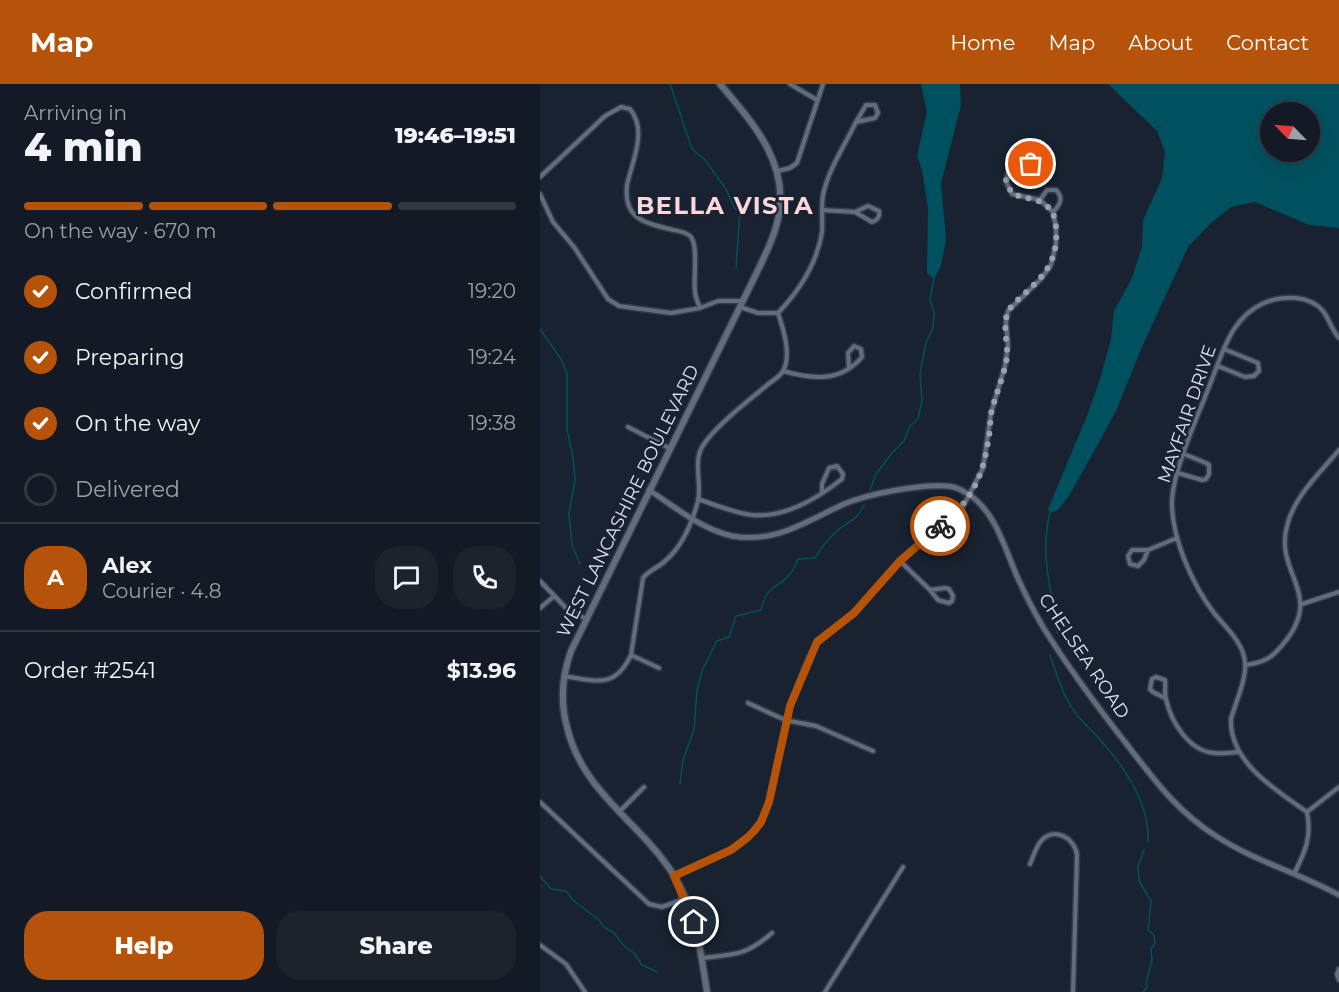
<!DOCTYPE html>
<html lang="en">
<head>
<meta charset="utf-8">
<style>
	:root { --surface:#131a25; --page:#1c232d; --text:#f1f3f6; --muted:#9da1a7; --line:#323842; --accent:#b45309 }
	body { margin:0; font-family:Montserrat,sans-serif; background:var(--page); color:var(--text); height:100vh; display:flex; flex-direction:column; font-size:22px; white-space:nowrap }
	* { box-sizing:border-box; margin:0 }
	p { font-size:20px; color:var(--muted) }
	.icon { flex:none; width:33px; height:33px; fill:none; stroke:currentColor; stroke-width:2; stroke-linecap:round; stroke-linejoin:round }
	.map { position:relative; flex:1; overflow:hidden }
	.details { display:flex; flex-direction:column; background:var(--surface); width:540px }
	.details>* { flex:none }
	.needle { width:39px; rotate:295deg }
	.controls { position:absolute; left:720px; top:18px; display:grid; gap:12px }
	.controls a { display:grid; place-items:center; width:60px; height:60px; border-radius:50%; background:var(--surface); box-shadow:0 6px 24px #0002,0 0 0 2px var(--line); font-size:30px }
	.pin { position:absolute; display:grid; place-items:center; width:51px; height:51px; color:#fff; margin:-26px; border:3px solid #fff; border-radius:50%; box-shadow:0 2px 6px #0007 }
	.courier { position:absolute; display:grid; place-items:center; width:60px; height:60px; margin:-30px; border:4px solid #b45309; border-radius:50%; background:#fff; color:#222; box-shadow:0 2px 8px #0007 }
	.headline em { font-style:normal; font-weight:800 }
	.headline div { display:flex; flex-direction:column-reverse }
	.headline { display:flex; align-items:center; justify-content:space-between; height:102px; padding:0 24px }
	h1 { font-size:39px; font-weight:800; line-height:45px }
	.bar { display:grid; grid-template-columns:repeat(4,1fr); gap:9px 6px; align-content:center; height:72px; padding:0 24px }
	.bar i { height:8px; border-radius:4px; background:var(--line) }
	.bar .active { background:var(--accent) }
	.bar p { grid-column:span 4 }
	.line { display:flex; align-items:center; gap:15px; padding:0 24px; border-top:2px solid var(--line) }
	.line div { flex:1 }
	.round { display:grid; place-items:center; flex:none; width:63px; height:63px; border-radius:24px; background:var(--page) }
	ol { padding:0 24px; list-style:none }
	li { display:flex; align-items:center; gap:18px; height:66px }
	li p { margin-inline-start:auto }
	li .icon { padding:6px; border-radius:50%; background:var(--accent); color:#fff; stroke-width:4 }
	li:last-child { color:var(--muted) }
	li i { width:33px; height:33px; border:3px solid var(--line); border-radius:50% }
	.action { display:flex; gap:12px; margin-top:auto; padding:12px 24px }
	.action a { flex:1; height:69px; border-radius:24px; background:var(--accent); color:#fff; font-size:24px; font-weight:800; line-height:69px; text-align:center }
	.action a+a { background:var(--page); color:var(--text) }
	header { display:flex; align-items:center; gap:36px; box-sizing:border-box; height:84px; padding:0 30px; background:var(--accent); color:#fff }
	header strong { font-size:28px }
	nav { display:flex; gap:33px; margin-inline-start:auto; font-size:21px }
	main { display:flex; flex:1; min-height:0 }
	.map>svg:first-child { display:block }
</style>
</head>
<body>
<header>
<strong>Map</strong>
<nav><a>Home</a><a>Map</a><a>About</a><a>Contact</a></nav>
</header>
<main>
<section class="details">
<div class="headline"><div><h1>4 min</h1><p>Arriving in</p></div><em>19:46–19:51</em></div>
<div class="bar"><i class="active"></i><i class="active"></i><i class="active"></i><i></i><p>On the way · 670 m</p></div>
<ol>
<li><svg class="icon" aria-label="check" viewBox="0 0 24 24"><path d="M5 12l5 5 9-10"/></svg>Confirmed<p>19:20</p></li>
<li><svg class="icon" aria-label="check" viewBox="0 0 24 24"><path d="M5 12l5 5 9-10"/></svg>Preparing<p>19:24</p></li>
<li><svg class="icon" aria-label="check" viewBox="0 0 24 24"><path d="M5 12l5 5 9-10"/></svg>On the way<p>19:38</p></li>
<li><i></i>Delivered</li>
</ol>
<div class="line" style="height:108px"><b class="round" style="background:var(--accent);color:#fff">A</b><div><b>Alex</b><p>Courier · 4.8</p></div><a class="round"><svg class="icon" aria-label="chat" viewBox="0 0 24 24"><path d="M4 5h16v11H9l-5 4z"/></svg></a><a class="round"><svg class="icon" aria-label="phone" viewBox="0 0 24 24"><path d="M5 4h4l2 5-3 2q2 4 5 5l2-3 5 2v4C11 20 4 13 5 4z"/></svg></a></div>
<div class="line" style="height:78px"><div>Order #2541</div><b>$13.96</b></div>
<div class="action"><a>Help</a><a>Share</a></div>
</section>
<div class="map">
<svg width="799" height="908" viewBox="0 0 799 908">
	<rect width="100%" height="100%" fill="#192231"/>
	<path fill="#005160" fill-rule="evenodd" d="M 381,0 L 420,0 L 421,21 L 401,100 L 406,155 L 401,182 L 394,195 L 387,189 L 388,125 L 382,86 L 377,72 L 387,28 Z
		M 568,0 L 799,0 L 799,144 L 769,141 L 715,118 L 691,123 L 671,139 L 648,163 L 602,263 L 576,327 L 548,378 L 529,412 L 518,426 L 510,429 L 508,425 L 547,332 L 561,292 L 571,255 L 574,227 L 592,194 L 602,163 L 603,136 L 622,94 L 625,68 L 617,47 ZM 730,28 L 770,28 L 770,68 L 730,68 Z"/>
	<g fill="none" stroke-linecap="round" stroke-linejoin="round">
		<path stroke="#005160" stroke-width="1.5" d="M 130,0 L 152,65 L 165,76 L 186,105 L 195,125 L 200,127 L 196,185
			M 0,245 L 21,275 L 27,290 L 27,345 L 33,373 L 35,396 L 29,430 L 32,461 L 40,480
			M 330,406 L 336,390 L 352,369 L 364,357 L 370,342 L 378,335 L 382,317 L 380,289 L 386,259 L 393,244 L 394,229 L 390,215 L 394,195
			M 510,429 C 500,467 510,502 517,540 L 517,549
			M 510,571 C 517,590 522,610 534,627 C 542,638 553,647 562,658 C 586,685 610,720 608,758
			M 140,700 L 143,676 L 154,646 L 157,606 L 162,587 L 177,557 L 189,553 L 196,532 L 221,526 C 226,500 238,506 251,489 C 254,485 256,479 258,475 L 275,474 C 281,464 288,455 297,447 C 309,436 316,438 324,421
			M 0,792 L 11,805 L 26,807 L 33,816 L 59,836 L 64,843 L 74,849 L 85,863 L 94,869 L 102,881 L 117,888
			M 603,908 L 607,903 L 606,898 L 612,877 L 611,865 L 615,859 L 614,851 L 608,846 L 611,817 L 599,797 L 598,782 L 604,766"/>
		<g stroke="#353b47" stroke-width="7">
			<path id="minor" d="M 250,0 L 277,16
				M 238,87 L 250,84 L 257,79 L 283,0
				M 0,93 L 65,32 L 81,23 L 90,25 C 108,47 92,77 87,101 C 83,136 106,139 133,146 C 139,147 146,148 150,152 C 159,160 153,194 155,207 C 155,213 158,218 160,224 L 131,229 L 79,222 L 68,215 L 34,163 L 13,138 L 0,110
				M 500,116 L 507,106 L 516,106 C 524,114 520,121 513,128
				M 282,126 L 315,128 L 332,138 C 338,136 340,133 339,127 L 328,122 L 315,128
				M 200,223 L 218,229 L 238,229 C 259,207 277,179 282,148 C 283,136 281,123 283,111 C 288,86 305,61 316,38 L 335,34 L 338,29 L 335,21 L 326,21 L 316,38
				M 160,224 L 178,217 L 202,217
				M 678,282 L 705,293 L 714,292 L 719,287 L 718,279 L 684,265
				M 243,287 C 272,295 300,299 322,273 L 321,265 L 314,262 L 308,269 L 309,284
				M 88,343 L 129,364
				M 638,389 L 662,396 L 666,395 L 669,390 L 669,381 L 666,379 L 644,370
				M 158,415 C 176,421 194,429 212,431 C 244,434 278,414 302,395 L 303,390 L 297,382 L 289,384 L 282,400 L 282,408
				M 608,466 L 604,476 L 598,482 L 590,480 L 588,472 L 592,466 L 608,466 L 637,454
				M 360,477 L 389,505
				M 0,497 L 25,523 L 46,535
				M 405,504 L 409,505 L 413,512 L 412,517 L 409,519 L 398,516 L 390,506 Z
				M 762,520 L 799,508
				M 0,524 L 13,513
				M 91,571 L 119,584
				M 706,581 C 725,578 732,574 744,559 C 785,509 734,490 747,442 C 754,412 780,389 799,366
				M 24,592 C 56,597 75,605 91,571 L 103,494 C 109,486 118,484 125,477 C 142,463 152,439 158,417 C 162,400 153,379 162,363 C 174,343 207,318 226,302 C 230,298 240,293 243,287 C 252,271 243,244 238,229
				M 625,614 L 613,608 L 610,605 L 612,595 L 616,593 L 625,596 C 626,603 624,609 626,615 C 631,638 649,667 674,669 C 681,670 690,669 698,668
				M 208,619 L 245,636 L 276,642 L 333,667
				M 0,718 L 109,820 L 122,823 L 144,815
				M 79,728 L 104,703
				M 767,728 L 799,703
				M 490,780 C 493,773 496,763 501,757 C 514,742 535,754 537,771 L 533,908
				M 754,790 C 765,768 772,753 767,728 C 736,706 689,678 691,635 C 695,620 707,594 705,578 C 703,558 686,544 674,529 C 652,500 631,453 632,416 C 634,382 660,328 672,295 C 684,265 692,233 724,219 C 742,211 770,211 783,227 C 789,235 792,246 799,254
				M 134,792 L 191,766 L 215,747 L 221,738 L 229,718 L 250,622 L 265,583 L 277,557 L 314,529 L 360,477 L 424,421 L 443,384 L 451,329 L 465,282 L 468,261 L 466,238 L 468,227 L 501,195 L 511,181 L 516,160 L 516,143 L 513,128 L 500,116 L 472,110 L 466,97 L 468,89 C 478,89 485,88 491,79 L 490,70 L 484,66 L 476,69 L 470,78 L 468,89
				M 0,861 L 26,880 L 45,908
				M 162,874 C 196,870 205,872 232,849
				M 799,885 L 797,890 L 799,896
				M 285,908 L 363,783"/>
		</g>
		<g stroke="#353b47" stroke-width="8">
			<path id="tertiary" d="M 109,406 C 135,423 161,445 192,452 C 235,460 267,437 304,420 C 328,410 380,400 406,402 C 413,402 422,406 428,410 C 455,427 464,462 476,490 C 484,508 493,526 503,543 C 528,583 556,621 585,658 C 613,694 636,727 676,752 C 714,777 759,789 799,811"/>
		</g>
		<g stroke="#353b47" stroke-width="9">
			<path id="secondary" d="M 167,908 C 161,868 155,825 133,790 C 99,737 42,708 27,643 C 20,617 22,592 31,567 L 220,182 C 228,165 236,148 239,130 C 248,77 212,38 180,0"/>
		</g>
		<use href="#minor" stroke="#616c7d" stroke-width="4"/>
		<use href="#tertiary" stroke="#616c7d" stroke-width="5"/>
		<use href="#secondary" stroke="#616c7d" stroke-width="6"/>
	</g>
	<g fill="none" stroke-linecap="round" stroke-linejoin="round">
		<path stroke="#99a1ac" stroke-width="6" stroke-dasharray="0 10.8" d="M 400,442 C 430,418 442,396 448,358 C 450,349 450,339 451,330 C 455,311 464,293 467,273 C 468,259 462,241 468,228 C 471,221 478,216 483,211 C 505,191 518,177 516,145 C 515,115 495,117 472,110 L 466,97 L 468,88 L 481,88 L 491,80"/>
		<path stroke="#b45309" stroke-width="8" d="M 154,838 L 134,792 L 191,766 L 207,754 L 214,747 L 221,738 L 229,718 L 250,622 L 277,558 L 314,529 L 360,477 L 400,442"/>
	</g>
	<g text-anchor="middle" stroke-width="4.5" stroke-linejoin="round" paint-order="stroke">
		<g font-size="18" fill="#dee5ef" stroke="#192231">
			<text transform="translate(647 330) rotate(-71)" y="6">MAYFAIR DRIVE</text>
			<text transform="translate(88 417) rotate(-64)" y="6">WEST LANCASHIRE BOULEVARD</text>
			<text transform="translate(544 572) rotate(56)" y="6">CHELSEA ROAD</text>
		</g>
		<g font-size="24" font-weight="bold" letter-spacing="1.5" fill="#fbd7da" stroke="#192231">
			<text x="185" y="130">BELLA VISTA</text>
		</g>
	</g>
</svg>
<div class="controls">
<a><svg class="needle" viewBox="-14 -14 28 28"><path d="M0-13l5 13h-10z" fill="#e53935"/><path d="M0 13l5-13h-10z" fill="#9da1a7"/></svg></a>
</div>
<div class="pin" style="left:491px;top:80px;background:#ea580c"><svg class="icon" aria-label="bag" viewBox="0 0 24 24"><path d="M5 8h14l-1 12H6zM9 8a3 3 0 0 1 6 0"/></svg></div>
<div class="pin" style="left:154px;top:838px;background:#1f2937"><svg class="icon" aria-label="home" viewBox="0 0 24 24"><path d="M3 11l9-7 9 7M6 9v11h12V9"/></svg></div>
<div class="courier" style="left:400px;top:442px"><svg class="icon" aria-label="bike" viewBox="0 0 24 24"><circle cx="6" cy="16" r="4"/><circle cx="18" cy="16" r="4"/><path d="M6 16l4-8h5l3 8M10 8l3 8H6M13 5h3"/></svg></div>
</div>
</main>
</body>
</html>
